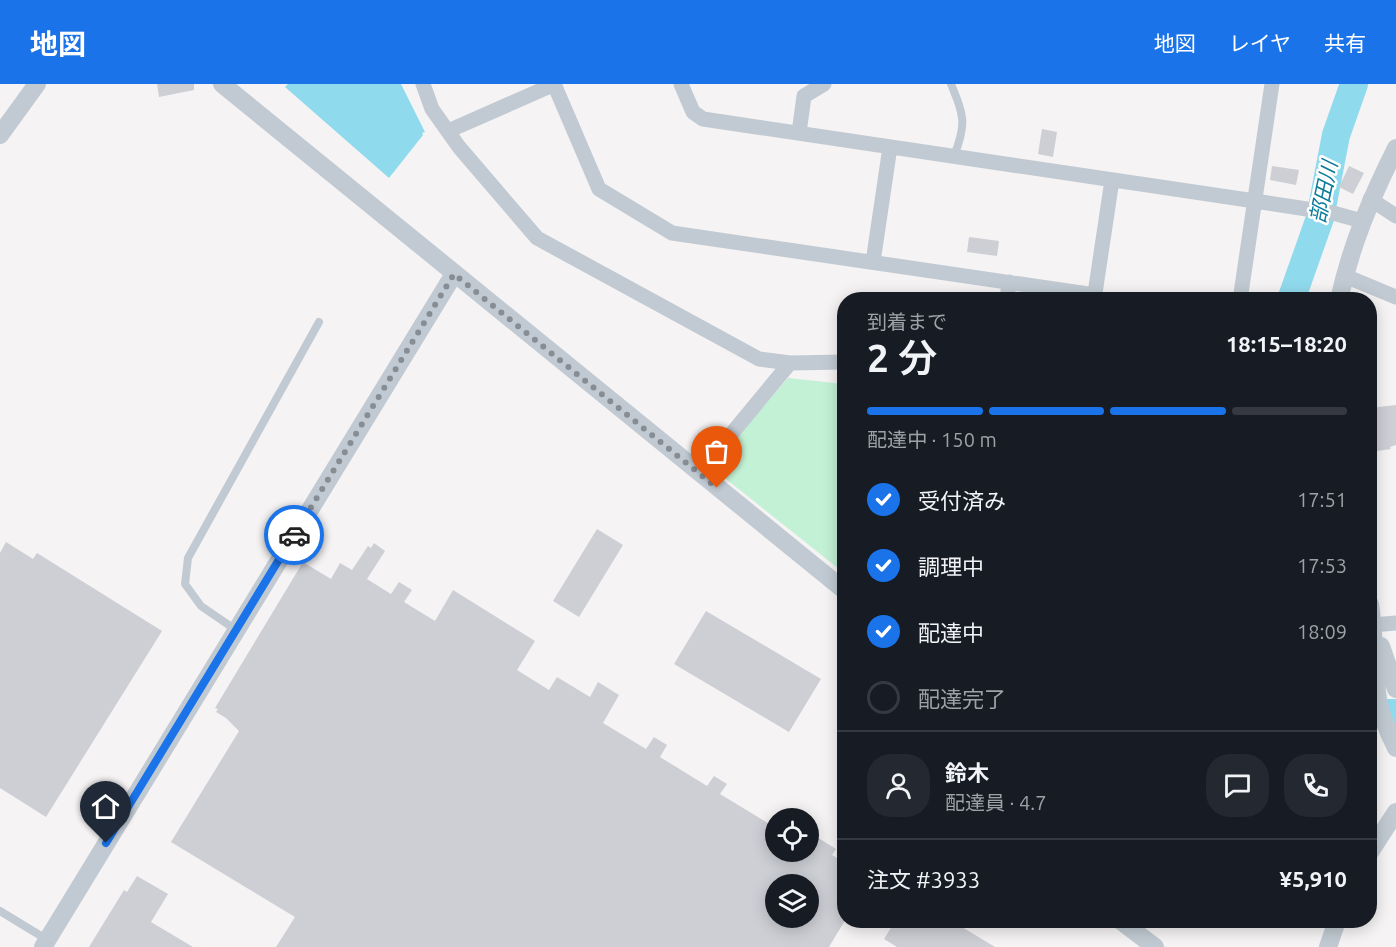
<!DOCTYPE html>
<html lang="ja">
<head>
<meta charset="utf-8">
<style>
	:root { --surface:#171b24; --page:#242831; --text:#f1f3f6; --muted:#9ea1a6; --line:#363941; --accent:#1a73e8 }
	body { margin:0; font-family:Ubuntu,"Noto Sans JP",sans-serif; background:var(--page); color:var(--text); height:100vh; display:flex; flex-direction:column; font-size:22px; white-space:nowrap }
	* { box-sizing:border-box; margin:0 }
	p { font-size:20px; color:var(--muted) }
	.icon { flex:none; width:33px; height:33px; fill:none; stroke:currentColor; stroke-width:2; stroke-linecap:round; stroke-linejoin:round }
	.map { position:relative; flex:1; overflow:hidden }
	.sheet { position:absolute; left:837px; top:208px; width:540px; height:636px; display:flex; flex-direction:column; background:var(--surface); border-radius:24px; box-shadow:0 3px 15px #0003 }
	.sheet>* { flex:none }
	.buttons { position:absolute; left:765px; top:724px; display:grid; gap:12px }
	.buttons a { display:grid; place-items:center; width:54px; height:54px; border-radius:50%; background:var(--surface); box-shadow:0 3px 15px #0003; font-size:30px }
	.pin { position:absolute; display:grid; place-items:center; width:51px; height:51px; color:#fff; margin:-62px -26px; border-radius:50% 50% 50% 0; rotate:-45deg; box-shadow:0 0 6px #0007 }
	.pin .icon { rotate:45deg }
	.courier { position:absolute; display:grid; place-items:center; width:60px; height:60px; margin:-30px; border:4px solid #1a73e8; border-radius:50%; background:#fff; color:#222; box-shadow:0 2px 8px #0007 }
	.headline em { font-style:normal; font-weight:600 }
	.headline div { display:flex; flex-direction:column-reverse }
	.headline { display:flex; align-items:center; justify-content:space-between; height:102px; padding:0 30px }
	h1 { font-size:39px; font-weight:600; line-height:45px }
	.bar { display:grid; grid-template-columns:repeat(4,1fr); gap:9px 6px; align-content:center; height:72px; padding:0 30px }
	.bar i { height:8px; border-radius:4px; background:var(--line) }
	.bar .active { background:var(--accent) }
	.bar p { grid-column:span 4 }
	.line { display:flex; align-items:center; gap:15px; padding:0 30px; border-top:2px solid var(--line) }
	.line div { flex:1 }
	.round { display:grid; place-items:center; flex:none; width:63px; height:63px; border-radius:24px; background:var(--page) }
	ol { padding:0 30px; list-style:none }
	li { display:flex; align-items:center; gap:18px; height:66px }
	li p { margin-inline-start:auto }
	li .icon { padding:6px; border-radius:50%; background:var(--accent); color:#fff; stroke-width:4 }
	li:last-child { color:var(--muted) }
	li i { width:33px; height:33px; border:3px solid var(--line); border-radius:50% }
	header { display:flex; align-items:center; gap:36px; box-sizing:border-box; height:84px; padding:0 30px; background:var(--accent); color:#fff }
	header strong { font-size:28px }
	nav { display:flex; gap:33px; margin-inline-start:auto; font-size:21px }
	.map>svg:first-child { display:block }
</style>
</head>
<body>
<header>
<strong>地図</strong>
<nav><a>地図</a><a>レイヤ</a><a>共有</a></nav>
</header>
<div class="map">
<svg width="1396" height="863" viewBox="0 0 1396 863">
	<rect width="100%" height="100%" fill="#f5f3f3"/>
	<path fill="#c3f1d5" d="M 788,294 L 844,300 L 844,489 L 711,383 Z"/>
	<path fill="#90daee" d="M 288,0 L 401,0 L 425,48 L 422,49 L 423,51 L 389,94 L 285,3 Z"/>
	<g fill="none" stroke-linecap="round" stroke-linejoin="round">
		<path stroke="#90daee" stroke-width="28" d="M 1291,216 L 1320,134 L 1336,51 L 1354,0
			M 1370,629 L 1396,629"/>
	</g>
	<path fill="#cdcfd5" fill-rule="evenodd" d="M 157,0 L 194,0 L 194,6 L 159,13 Z
		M 1042,45 L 1057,48 L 1053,73 L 1038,70 Z
		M 1272,82 L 1299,86 L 1296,101 L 1270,96 Z
		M 1349,82 L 1364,89 L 1353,110 L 1339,103 Z
		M 969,153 L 999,157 L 997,172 L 967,168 Z
		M 1396,321 L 1396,361 L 1390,363 L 1391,365 L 1370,368 L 1370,324 Z
		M 597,445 L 623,461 L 579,533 L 553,517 Z
		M 6,458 L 33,475 L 37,469 L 162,547 L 46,733 L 0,704 L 0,469 Z
		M 374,459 L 385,467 L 367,495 L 391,510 L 399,498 L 412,506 L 404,518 L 435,537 L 453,506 L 535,557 L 517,586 L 549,606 L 557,593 L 590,613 L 598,598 L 619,611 L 603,639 L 646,665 L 654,653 L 667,661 L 660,673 L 707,702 L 714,692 L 727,700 L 720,710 L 776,744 L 776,768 L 808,768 L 808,758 L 812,750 L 836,765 L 832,771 L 844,778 L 844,838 L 829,863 L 276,863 L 295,833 L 171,758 L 239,647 L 226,634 L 216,628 L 218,625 L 215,624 L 303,478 L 331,495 L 340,479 L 352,486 L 368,462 L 371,464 ZM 776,801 L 808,801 L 808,834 L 776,834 Z
		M 706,527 L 821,595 L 789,648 L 674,580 Z
		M 137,792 L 168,810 L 151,838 L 193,863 L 89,863 L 124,806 L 127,808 Z
		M 895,837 L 952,837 L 995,863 L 897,863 L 884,855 Z"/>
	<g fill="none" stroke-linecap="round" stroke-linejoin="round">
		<path stroke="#c1cad2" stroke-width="8" d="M 951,0 C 964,32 967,39 954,72
			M 236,546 L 201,522 L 185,500 L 188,474 L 319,238
			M 0,827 L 46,855"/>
		<path stroke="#c1cad2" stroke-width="15" d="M 423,0 L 432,25 L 459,63 L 537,154 L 759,275 L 790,279 L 844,278
			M 554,0 L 599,105 L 672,149 L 1095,211
			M 681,0 L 693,28 L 703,35 L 1255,117 L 1333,129 L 1362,137
			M 448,47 L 555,0
			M 799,49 L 804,12 L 824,0
			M 1370,115 L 1396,132
			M 873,178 L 890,63
			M 1345,192 L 1396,213
			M 1007,216 L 1009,198
			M 1094,216 L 1112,96
			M 1240,216 L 1272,0
			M 699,389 L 790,279
			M 1373,541 L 1396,539"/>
		<path stroke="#c1cad2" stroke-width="18" d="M 222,0 L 844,506
			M 0,51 L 37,0
			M 1339,216 C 1351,161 1371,114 1396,64
			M 1370,520 C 1375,552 1373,584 1378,615 C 1381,632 1388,648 1396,664
			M 1381,562 L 1396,605
			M 1370,768 L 1396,728
			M 1121,837 L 1155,863
			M 43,863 L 454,190
			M 1328,863 L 1337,837"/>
	</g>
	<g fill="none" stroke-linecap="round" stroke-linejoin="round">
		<path stroke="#868d94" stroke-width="6" stroke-dasharray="0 10.8" d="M 294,451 L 454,190 L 717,404"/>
		<path stroke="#1a73e8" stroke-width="8" d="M 106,759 L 294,451"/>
	</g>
	<g text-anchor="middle" stroke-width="5" stroke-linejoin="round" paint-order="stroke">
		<g font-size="21" font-style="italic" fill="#0c7c9b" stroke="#fff">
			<text transform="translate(1324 108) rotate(-78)" y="7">部田川</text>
		</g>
	</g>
</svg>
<div class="buttons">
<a><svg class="icon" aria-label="locate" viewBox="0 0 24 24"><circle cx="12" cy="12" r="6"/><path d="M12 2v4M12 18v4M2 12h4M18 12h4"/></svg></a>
<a><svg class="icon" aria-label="layers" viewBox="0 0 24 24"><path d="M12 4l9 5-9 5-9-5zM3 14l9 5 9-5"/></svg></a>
</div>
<div class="pin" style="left:717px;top:404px;background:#ea580c"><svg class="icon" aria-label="bag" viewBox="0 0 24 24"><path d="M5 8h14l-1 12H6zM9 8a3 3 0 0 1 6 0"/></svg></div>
<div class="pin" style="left:106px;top:759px;background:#1f2937"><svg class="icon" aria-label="home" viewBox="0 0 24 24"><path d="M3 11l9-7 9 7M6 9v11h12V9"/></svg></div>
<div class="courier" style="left:294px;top:451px"><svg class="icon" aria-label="car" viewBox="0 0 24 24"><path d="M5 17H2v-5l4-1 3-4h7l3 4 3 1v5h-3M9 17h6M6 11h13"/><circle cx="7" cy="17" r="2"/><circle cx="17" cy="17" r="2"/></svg></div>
<section class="sheet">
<div class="headline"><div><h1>2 分</h1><p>到着まで</p></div><em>18:15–18:20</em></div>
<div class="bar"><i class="active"></i><i class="active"></i><i class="active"></i><i></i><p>配達中 · 150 m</p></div>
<ol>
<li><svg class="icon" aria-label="check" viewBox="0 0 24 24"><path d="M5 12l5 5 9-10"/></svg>受付済み<p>17:51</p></li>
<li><svg class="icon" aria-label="check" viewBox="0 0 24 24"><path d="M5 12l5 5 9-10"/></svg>調理中<p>17:53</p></li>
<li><svg class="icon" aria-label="check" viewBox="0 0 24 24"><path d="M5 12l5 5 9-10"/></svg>配達中<p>18:09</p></li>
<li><i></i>配達完了</li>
</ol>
<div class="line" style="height:108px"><a class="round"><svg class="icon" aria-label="person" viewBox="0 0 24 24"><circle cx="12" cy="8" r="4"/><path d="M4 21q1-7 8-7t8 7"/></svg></a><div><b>鈴木</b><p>配達員 · 4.7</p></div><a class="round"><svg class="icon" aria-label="chat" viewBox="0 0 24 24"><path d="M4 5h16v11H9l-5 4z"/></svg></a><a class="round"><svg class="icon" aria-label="phone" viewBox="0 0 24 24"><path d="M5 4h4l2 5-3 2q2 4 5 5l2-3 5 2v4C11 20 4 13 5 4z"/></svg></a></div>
<div class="line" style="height:78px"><div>注文 #3933</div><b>¥5,910</b></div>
</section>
</div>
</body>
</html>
